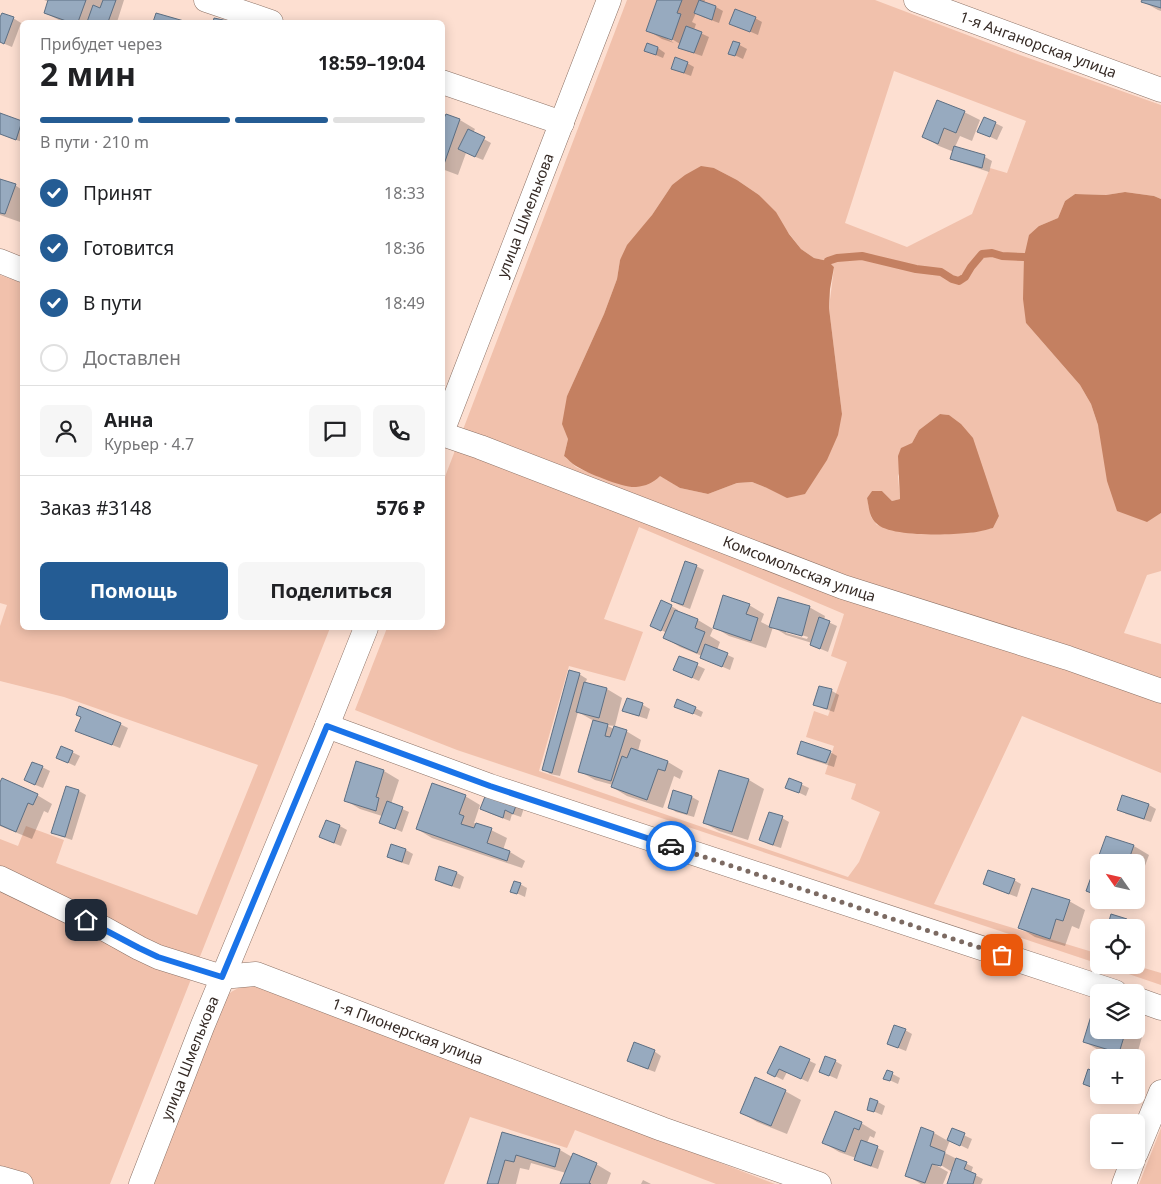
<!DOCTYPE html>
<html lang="ru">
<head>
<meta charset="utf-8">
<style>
	:root { --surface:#fff; --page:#f6f6f6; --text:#202124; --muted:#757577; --line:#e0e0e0; --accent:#245c94 }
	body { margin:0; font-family:"Noto Sans",sans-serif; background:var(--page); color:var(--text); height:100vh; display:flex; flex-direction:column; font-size:19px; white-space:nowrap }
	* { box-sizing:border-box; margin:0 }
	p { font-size:16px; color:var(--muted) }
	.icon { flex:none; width:28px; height:28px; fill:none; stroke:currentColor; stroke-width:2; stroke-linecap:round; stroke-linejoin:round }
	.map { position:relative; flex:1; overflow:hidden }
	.panel { position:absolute; left:20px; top:20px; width:425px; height:610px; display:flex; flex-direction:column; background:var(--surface); border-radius:8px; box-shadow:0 2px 12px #0003 }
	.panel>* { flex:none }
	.needle { width:32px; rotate:304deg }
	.buttons { position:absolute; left:1090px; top:854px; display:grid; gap:10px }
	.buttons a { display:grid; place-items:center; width:55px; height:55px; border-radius:8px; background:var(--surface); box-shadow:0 2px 12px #0003; font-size:25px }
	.pin { position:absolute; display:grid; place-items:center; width:42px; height:42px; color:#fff; margin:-21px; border-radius:10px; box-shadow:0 2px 8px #0006 }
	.courier { position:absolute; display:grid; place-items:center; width:50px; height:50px; margin:-25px; border:4px solid #1a73e8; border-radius:50%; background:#fff; color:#222; box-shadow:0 1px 6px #0007 }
	.head em { font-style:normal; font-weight:700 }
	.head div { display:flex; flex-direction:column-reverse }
	.head { display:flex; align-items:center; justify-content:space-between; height:85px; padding:0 20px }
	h1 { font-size:32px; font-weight:700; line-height:38px }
	.bar { display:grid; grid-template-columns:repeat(4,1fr); gap:8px 5px; align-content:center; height:60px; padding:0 20px }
	.bar i { height:6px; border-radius:4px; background:var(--line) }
	.bar .selected { background:var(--accent) }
	.bar p { grid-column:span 4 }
	.line { display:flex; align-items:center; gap:12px; padding:0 20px; border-top:1px solid var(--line) }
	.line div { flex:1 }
	.round { display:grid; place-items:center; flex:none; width:52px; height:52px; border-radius:8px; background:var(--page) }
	ol { padding:0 20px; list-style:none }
	li { display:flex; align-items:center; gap:15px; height:55px }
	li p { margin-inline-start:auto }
	li .icon { padding:5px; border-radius:50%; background:var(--accent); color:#fff; stroke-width:4 }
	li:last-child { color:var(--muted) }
	li i { width:28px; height:28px; border:2px solid var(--line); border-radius:50% }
	.primary-button { display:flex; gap:10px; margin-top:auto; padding:10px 20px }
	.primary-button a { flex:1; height:58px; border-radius:8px; background:var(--accent); color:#fff; font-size:20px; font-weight:700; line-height:58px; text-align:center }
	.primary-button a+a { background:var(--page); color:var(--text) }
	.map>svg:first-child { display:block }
</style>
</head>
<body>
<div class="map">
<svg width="1161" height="1184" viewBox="0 0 1161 1184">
	<rect width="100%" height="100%" fill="#fddfd1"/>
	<path fill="#f1c1ac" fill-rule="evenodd" d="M 627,0 L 875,0 L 1020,55 L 1161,105 L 1161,199 L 1154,196 L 1125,192 L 1106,195 L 1075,194 L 1065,201 L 1058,218 L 1039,226 L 1026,323 L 1080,385 L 1091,404 L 1098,425 L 1147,521 L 1161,513 L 1161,571 L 1147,575 L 1124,633 L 1161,644 L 1161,773 L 1022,716 L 934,904 L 1099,954 L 1099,964 L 457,750 L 355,710 L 387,628 L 442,628 L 443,482 ZM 894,71 L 1026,121 L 1007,173 L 990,168 L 972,214 L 907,247 L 845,223 ZM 714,168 L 737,180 L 759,195 L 801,249 L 814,258 L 828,261 L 834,267 L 829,308 L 842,414 L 767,488 L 752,482 L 737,483 L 708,494 L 680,488 L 660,475 L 587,472 L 576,467 L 564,456 L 568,439 L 567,396 L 604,314 L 617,279 L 620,260 L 652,215 L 672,185 ZM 940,414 L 949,415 L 988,484 L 999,516 L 993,528 L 969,533 L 921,534 L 877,525 L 871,517 L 867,498 L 872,491 L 882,491 L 892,501 L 900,499 L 898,476 L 912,443 L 919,430 ZM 639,527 L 844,614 L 831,656 L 847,662 L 828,716 L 814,711 L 806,737 L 834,746 L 825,774 L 856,784 L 851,799 L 880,812 L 859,862 L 848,877 L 539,771 L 569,666 L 625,681 L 643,632 L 604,619 Z
		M 0,275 L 22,283 L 22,628 L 330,628 L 110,1184 L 0,1184 L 0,839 L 18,846 L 26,826 L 64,840 L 56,863 L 197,915 L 258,765 L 64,697 L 0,681 L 0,626 L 7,605 L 0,603 Z
		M 1102,965 L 1134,965 L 1161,973 L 1161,985 Z
		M 247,985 L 266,987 L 775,1184 L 716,1184 L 575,1130 L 567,1148 L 470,1117 L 444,1184 L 152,1184 L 224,998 C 231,991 238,988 247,985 Z
		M 1161,1128 L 1161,1184 L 1139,1184 Z"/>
	<path fill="#c48061" d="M 701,166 L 714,168 L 737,180 L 759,195 L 776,212 L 789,234 L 801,249 L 814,258 L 828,261 L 834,267 L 830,289 L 829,308 L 842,414 L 838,435 L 827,460 L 805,494 L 787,498 L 767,488 L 752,482 L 737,483 L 708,494 L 680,488 L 660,476 C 653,483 646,486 636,487 C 623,488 587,473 576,466 C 572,464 568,459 564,456 L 568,439 L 562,424 L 567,396 L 604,314 L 617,279 L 620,260 L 627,245 L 652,215 L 672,185 L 685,175 Z
		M 1125,192 L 1154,196 L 1161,199 L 1161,513 L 1147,522 L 1117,511 L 1107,481 L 1098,425 L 1091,404 L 1080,385 L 1026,323 L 1023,299 L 1024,257 L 1029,235 L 1039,226 L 1058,218 L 1065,201 L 1075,194 L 1106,195 Z
		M 940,414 L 949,415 L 961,424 L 973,438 L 999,516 L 993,528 C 985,530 975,533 967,533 C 948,535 888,537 876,523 C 869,517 869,507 867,498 L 872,491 L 882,491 L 892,501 L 900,499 L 898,456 L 901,448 L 912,443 L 919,430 Z"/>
	<path fill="#0003" fill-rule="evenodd" d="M 44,0 L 124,0 L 117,22 L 63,22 L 45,13 L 49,2 Z
		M 658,0 L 705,0 L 704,3 L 716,7 L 723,11 L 719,23 L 703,17 L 696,13 L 692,22 L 696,24 L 694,30 L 709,37 L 702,56 L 687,51 L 680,47 L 680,44 L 667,36 L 666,38 L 674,43 L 662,39 L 647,30 Z
		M 1140,0 L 1161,0 L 1161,11 L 1158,10 Z
		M 156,14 L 183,22 L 184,22 L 154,22 Z
		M 13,18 L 21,23 L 12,47 L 0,42 L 0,20 Z
		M 755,18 L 762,22 L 758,35 L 730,23 Z
		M 734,42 L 747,49 L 743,59 L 730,53 Z
		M 647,45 L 658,48 L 665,53 L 663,58 L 653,54 L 646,50 Z
		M 687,63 L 694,67 L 691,76 L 680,72 L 673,68 Z
		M 964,112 L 980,120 L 972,141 L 960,136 L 955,147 L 985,157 L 992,161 L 989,172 L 959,162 L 952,158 L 954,152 L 939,146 L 924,137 Z
		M 0,115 L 22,123 L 22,142 L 0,134 Z
		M 985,118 L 1003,127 L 997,140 L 986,135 Z
		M 460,120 L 475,129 L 473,133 L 491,143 L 483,160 L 466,153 L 458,175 L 442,169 L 442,126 Z
		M 0,180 L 15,185 L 22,190 L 22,216 L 20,222 L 0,215 Z
		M 696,566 L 704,570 L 690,609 L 679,605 L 672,601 Z
		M 749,605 L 764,614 L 761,622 L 771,627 L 809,607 L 825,616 L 824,620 L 837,626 L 828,652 L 811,645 L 812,643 L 786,635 L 773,627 L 766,648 L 729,636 L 714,627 ZM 786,630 L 808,637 L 807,639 L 786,633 Z
		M 671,606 L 678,610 L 678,612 L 698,620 L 713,629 L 710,636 L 720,642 L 717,650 L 734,658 L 730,670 L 709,661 L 702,656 L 680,647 L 665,638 L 667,633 L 659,629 Z
		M 680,657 L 705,669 L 699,681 L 675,670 Z
		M 579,674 L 587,679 L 585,684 L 607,689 L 622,698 L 615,726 L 606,725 L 614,729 L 626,731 L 641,740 L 638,751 L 668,762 L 683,771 L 680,779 L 674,776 L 663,808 L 627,796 L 612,787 L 613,785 L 595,780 L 579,771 L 594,721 L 578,712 L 560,776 L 550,774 L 543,769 Z
		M 820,687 L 832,691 L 839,695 L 834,712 L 822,708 L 815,704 Z
		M 628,700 L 643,705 L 650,709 L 647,719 L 631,714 L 624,710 Z
		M 676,706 L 695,708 L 703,712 L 701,717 Z
		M 82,717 L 120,724 L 128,728 L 120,748 L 84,734 Z
		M 72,752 L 80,756 L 75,766 L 58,758 Z
		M 830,752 L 837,756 L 834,767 L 806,758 L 799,754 Z
		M 357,762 L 384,771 L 399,780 L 391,804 L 409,812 L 402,832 L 380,822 L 382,816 L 360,809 L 345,800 Z
		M 42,767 L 50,771 L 43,788 L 33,784 Z
		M 790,779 L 809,788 L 806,796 L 787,787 Z
		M 749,780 L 764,789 L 748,840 L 719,831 L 704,823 Z
		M 0,785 L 37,795 L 52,804 L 48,813 L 44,811 L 32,839 L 0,826 Z
		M 67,787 L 79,791 L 86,795 L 72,840 L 60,836 L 53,832 Z
		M 674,791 L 692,797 L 699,801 L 694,817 L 676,812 L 669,807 Z
		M 465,796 L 480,805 L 474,823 L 491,830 L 507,838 L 503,850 L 510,852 L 525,861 L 522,868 L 432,838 L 417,829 Z
		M 525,805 L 521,817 L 512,814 L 510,821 L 489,813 L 482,809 Z
		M 1149,805 L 1156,809 L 1151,822 L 1126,814 L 1119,809 Z
		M 782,818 L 789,822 L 781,848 L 768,844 L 761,839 Z
		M 340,826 L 347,830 L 341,846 L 328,841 L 320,837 Z
		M 1107,837 L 1134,846 L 1149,855 L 1136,890 L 1136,862 L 1099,862 L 1099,897 L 1088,891 Z
		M 406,850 L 413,854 L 409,865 L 396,861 L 388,856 Z
		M 457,873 L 464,877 L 460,889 L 444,884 L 436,880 Z
		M 1014,880 L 1021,884 L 1017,897 L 992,888 L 984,883 Z
		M 520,884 L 527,888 L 525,897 L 512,891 Z
		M 1104,900 L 1133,900 L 1130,909 Z
		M 1069,901 L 1085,910 L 1079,929 L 1072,926 L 1065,946 L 1035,937 L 1020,928 Z
		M 1112,916 L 1127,920 L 1134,925 L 1133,928 L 1109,928 Z
		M 905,1030 L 912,1034 L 906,1051 L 888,1044 Z
		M 1099,1030 L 1129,1030 L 1142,1037 L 1136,1058 L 1123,1058 L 1100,1051 L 1085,1042 Z
		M 780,1047 L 816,1064 L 808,1082 L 787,1072 L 783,1080 L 769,1073 Z
		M 654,1051 L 661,1056 L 655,1072 L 636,1065 L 629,1061 Z
		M 835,1061 L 842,1065 L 837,1079 L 828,1075 Z
		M 887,1071 L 900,1078 L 898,1084 L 885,1078 Z
		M 785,1091 L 801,1100 L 787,1134 L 757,1122 L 742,1113 Z
		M 878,1102 L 885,1106 L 882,1115 L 868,1109 Z
		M 861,1123 L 876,1132 L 874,1138 L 870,1136 L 867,1143 L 884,1151 L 878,1169 L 863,1164 L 856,1159 L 856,1158 L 839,1152 L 824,1143 Z
		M 922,1129 L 934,1133 L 948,1141 L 953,1130 L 972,1139 L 968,1149 L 950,1140 L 945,1153 L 973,1167 L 971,1173 L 983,1179 L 981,1184 L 948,1184 L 952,1172 L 936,1162 L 934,1164 L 948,1172 L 943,1184 L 921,1184 L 906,1175 Z
		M 503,1134 L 560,1150 L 572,1157 L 596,1164 L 611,1173 L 607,1184 L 562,1184 L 566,1173 L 531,1163 L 529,1170 L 520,1168 L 516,1184 L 489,1184 Z
		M 643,1180 L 651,1184 L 641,1184 Z"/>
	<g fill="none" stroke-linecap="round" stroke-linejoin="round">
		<path stroke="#c48061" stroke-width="8" d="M 828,261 L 837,258 L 862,256 L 916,269 L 941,272 L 952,279 L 959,281 L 965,277 L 971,267 L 982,254 L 992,253 L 1002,256 L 1024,257"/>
	</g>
	<path fill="#97aabf" stroke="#5d6f83" d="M 48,0 L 86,0 L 78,22 L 69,22 L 44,13 Z
		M 103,0 L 116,0 L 108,22 L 87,22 L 93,5 L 100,8 Z
		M 657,0 L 682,0 L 677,13 L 681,14 L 672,40 L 646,31 Z
		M 699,0 L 716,6 L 712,20 L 694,13 Z
		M 1142,0 L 1161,0 L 1161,8 L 1141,2 Z
		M 735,9 L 756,17 L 750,32 L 729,24 Z
		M 2,13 L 14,17 L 4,44 L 0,42 L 0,17 Z
		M 156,13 L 184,21 L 183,22 L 153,22 Z
		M 214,18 L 228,21 L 227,22 L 213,22 Z
		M 686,26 L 702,32 L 694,53 L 678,48 Z
		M 733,41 L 740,43 L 735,56 L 728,54 Z
		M 647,43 L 658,47 L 656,55 L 644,51 Z
		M 675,57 L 688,62 L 684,73 L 671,69 Z
		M 937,100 L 965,111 L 956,133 L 944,128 L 938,144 L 922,137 Z
		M 0,113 L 22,121 L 16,140 L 0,134 Z
		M 446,114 L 460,119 L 443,167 L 442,122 Z
		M 984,117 L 996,122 L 990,137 L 977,132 Z
		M 468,129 L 485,137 L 475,157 L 458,149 Z
		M 954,146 L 985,155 L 982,168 L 950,159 Z
		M 0,179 L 16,184 L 5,214 L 0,213 Z
		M 685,561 L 697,565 L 683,605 L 671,601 Z
		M 723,595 L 750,604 L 746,614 L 758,618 L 751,641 L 713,628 Z
		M 778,597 L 810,606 L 802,636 L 769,627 Z
		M 661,600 L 672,605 L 661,631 L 650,626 Z
		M 675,610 L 698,619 L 695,628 L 705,632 L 697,653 L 663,638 Z
		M 819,617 L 830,621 L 820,649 L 810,645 Z
		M 705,644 L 728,653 L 722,667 L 700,658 Z
		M 679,656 L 698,663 L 692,678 L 673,670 Z
		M 569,670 L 580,673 L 552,773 L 542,770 Z
		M 584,682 L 607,688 L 599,718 L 576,712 Z
		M 819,686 L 832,689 L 827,709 L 813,705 Z
		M 627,698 L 643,703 L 639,716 L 622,711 Z
		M 677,699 L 696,707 L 693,714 L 674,707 Z
		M 79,706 L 121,723 L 112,745 L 75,731 L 81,717 L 76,715 Z
		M 593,720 L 608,724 L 605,736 L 610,737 L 614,726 L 627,730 L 611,781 L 578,772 Z
		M 801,741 L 831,751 L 826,763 L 797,754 Z
		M 61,746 L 73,751 L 68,763 L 56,758 Z
		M 631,748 L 668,761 L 665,771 L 658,769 L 647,800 L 611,787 L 622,756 L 627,758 Z
		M 356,761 L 384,770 L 376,797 L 379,798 L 376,811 L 344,801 Z
		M 32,762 L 43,766 L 35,785 L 24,780 Z
		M 719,770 L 749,779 L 732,832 L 703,823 Z
		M 2,778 L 38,794 L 33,805 L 28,803 L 16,832 L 0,825 L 0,782 Z
		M 789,778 L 802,783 L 799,793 L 785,788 Z
		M 432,783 L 466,795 L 459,814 L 464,816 L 461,824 L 474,828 L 476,823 L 492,828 L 487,843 L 510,851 L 507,861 L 416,829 Z
		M 66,786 L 79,790 L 65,837 L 51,833 Z
		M 488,789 L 518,800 L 513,814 L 505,810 L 503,818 L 480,809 Z
		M 673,790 L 692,796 L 687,814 L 668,808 Z
		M 1122,795 L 1149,804 L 1144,819 L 1117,810 Z
		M 387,801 L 403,807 L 395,829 L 379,823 Z
		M 769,812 L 783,816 L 773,845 L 759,840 Z
		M 326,820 L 340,825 L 334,843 L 319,837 Z
		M 1106,836 L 1134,845 L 1128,862 L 1099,862 L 1099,896 L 1086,891 Z
		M 391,844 L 406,849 L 402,862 L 387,857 Z
		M 439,866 L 457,872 L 452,886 L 435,880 Z
		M 988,870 L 1015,879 L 1009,894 L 983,884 Z
		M 514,881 L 521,883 L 517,894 L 510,892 Z
		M 1032,888 L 1070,900 L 1063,921 L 1056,919 L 1050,939 L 1018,928 Z
		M 1111,914 L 1127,919 L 1125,928 L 1107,928 Z
		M 1091,1016 L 1099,1019 L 1099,1030 L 1126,1030 L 1119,1053 L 1083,1042 Z
		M 894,1025 L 906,1029 L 898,1048 L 887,1044 Z
		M 634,1042 L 655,1050 L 648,1069 L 627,1061 Z
		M 780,1046 L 810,1059 L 801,1079 L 779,1069 L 775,1077 L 767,1073 Z
		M 825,1056 L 836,1060 L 829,1076 L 819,1072 Z
		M 1088,1069 L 1099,1073 L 1099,1090 L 1083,1084 Z
		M 887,1070 L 893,1072 L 890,1081 L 883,1079 Z
		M 755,1077 L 786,1090 L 771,1126 L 740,1113 Z
		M 870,1098 L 878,1101 L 874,1112 L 867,1110 Z
		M 835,1111 L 862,1122 L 859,1130 L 854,1128 L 845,1152 L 822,1143 Z
		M 921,1127 L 934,1132 L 930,1146 L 945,1152 L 941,1166 L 932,1164 L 925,1183 L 905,1176 Z
		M 952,1128 L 965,1133 L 960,1146 L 947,1140 Z
		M 502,1132 L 560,1149 L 555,1167 L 516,1155 L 514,1162 L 505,1160 L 498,1184 L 487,1184 Z
		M 861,1140 L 878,1146 L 871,1166 L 854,1160 Z
		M 573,1153 L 597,1163 L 589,1183 L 591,1184 L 560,1184 Z
		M 956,1158 L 967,1162 L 964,1169 L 976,1174 L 973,1184 L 947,1184 Z"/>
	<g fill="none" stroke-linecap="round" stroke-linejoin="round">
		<g stroke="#8c7266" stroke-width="25">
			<g id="minor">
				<path d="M 206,0 L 271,22"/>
				<path id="s1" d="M 916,0 L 1161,90"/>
				<path d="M 442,82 L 562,123"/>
				<path d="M 0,261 L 22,270"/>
				<path id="s2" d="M 442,432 L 609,0"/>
				<path id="s3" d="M 442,434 L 480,447 L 843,587 L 1068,658 L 1161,691"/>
				<path d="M 327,726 L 490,786 L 1115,992"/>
				<path id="s4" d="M 0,878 L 103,928 L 139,948 L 158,957 L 222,977 L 256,974 L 662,1129 L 819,1184"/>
				<path d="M 1136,999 L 1161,1008"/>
				<path d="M 1136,1153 L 1161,1092"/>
				<path d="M 0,1178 L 21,1184"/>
				<path id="s5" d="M 141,1184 L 202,1027 L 327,726 L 366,628"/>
				<path d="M 1124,1184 L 1133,1160"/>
			</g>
		</g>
		<use href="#minor" stroke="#fff" stroke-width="24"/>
	</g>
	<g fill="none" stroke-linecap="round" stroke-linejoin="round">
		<path stroke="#7c6a62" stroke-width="5" stroke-dasharray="0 9" d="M 671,846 L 1002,955"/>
		<path stroke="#1a73e8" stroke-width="6" d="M 86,920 L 139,948 L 158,957 L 222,977 L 327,726 L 490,786 L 671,846"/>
	</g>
	<g text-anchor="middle" stroke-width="4" stroke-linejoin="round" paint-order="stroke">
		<g font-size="15" fill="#362b26" stroke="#fddfd1">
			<text dy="5" stroke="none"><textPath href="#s1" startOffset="130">1-я Анганорская улица</textPath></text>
			<text dy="5" stroke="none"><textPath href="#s2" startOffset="232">улица Шмелькова</textPath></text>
			<text dy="5" stroke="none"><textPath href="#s3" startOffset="382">Комсомольская улица</textPath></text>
			<text dy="5" stroke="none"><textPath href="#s4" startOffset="440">1-я Пионерская улица</textPath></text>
			<text dy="5" stroke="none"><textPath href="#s5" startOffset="135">улица Шмелькова</textPath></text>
		</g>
	</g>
</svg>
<div class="buttons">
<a><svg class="needle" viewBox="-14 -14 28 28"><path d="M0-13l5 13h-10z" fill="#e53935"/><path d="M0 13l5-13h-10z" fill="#757577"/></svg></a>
<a><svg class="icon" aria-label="locate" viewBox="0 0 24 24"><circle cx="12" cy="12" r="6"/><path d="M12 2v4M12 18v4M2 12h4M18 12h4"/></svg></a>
<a><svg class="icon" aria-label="layers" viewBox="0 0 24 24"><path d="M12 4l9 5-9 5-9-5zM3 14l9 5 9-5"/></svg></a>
<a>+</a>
<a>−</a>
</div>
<div class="pin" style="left:1002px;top:955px;background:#ea580c"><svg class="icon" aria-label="bag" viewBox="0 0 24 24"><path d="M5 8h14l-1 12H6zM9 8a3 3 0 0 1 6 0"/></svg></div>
<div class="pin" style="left:86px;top:920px;background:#1f2937"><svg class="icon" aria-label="home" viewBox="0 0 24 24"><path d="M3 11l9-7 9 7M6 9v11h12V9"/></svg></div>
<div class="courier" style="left:671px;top:846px"><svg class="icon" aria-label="car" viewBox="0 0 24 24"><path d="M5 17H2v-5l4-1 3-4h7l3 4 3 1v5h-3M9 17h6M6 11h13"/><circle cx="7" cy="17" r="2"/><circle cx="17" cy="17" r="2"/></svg></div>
<section class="panel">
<div class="head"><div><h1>2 мин</h1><p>Прибудет через</p></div><em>18:59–19:04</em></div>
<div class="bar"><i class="selected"></i><i class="selected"></i><i class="selected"></i><i></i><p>В пути · 210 m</p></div>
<ol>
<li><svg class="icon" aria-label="check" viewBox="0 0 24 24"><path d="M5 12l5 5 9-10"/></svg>Принят<p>18:33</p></li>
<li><svg class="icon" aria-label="check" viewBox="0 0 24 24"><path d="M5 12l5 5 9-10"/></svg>Готовится<p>18:36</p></li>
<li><svg class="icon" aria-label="check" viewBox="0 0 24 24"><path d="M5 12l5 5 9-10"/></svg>В пути<p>18:49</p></li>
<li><i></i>Доставлен</li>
</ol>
<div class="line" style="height:90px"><a class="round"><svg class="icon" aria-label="person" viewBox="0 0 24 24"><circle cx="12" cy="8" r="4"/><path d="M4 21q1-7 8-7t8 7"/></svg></a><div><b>Анна</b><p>Курьер · 4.7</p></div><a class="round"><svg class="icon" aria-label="chat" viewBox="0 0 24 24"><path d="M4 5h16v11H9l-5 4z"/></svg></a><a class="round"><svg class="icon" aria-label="phone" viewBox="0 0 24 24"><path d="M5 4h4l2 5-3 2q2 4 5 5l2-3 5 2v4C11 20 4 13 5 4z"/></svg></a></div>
<div class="line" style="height:65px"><div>Заказ #3148</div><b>576 ₽</b></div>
<div class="primary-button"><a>Помощь</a><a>Поделиться</a></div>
</section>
</div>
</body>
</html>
